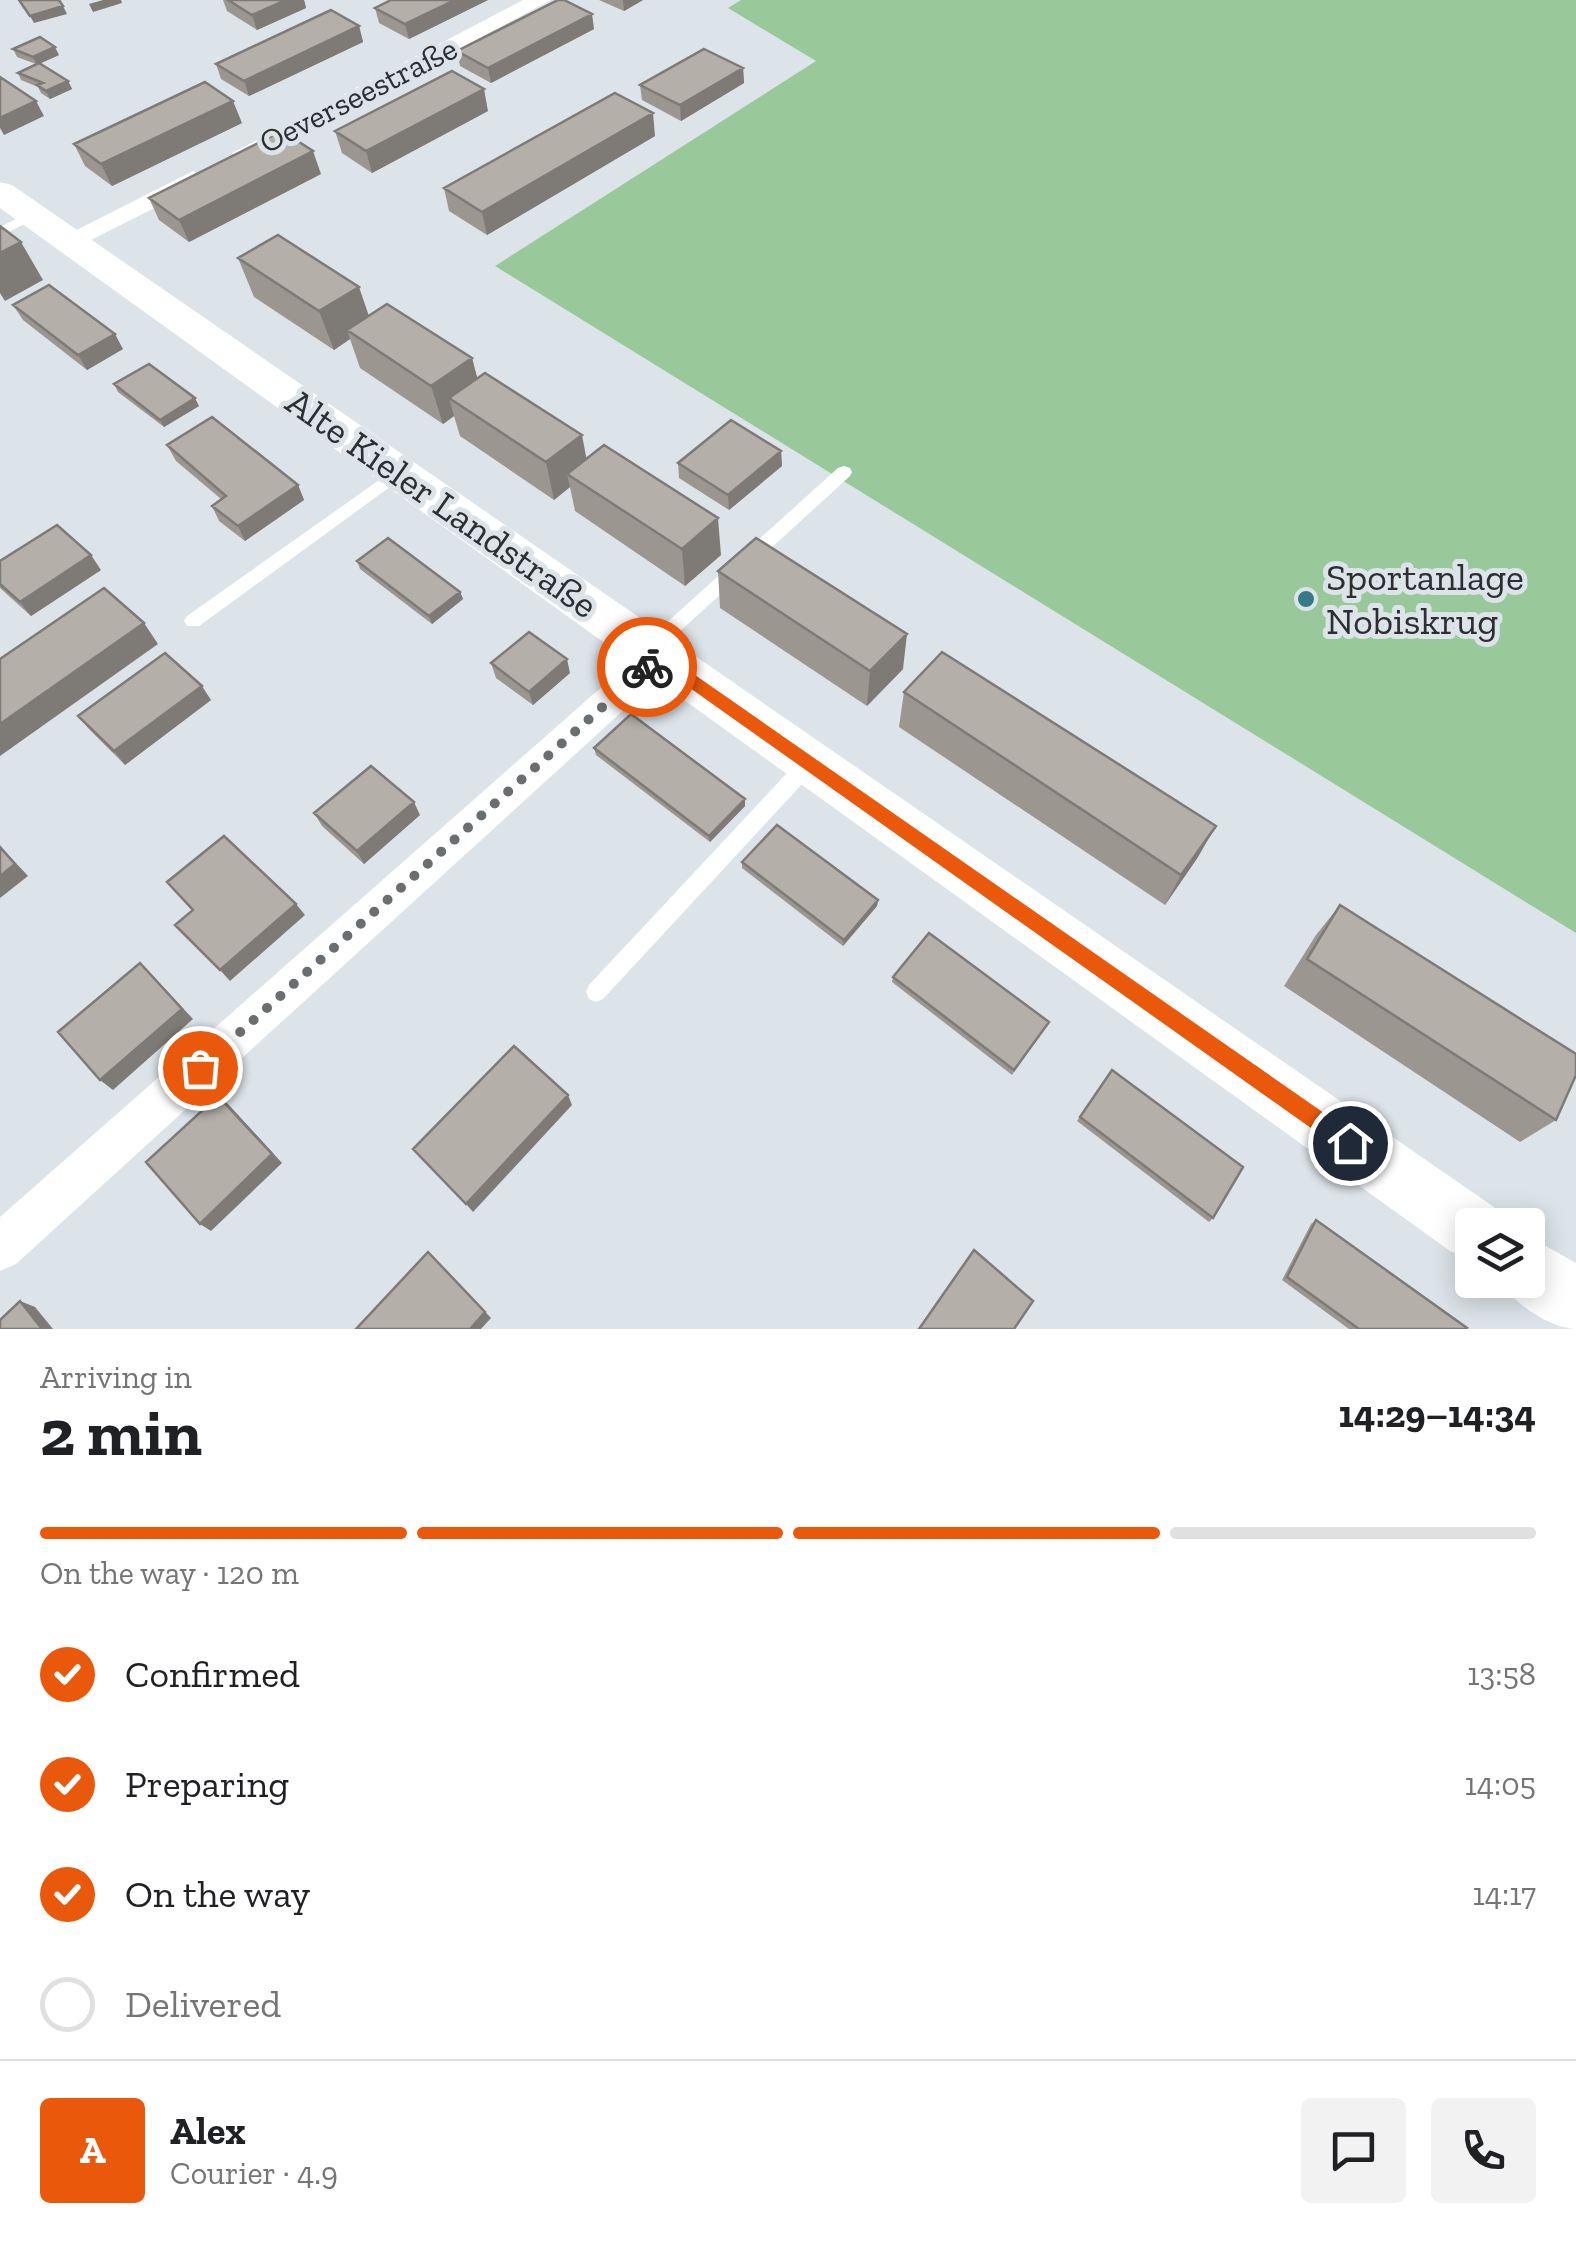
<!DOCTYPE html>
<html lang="en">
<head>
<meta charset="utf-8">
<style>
	:root { --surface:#fff; --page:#f2f2f2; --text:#202124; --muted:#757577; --line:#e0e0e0; --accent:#ea580c }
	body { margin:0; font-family:"Zilla Slab",serif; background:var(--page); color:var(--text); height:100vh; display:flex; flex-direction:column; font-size:38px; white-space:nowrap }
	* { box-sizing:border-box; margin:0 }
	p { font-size:32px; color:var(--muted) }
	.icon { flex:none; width:55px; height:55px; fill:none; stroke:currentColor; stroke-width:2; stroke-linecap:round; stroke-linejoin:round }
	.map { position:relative; height:1329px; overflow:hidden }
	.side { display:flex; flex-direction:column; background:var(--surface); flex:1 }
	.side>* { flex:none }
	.buttons { position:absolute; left:1455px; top:1208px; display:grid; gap:20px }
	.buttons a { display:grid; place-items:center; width:90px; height:90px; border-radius:10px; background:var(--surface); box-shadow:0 5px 25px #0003; font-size:50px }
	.pin { position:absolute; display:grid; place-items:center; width:85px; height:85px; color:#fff; margin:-42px; border:5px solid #fff; border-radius:50%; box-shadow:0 2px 10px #0007 }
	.courier { position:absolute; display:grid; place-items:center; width:100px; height:100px; margin:-50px; border:8px solid #ea580c; border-radius:50%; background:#fff; color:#222; box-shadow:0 2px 12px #0007 }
	.overview em { font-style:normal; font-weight:700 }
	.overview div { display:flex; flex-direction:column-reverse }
	.overview { display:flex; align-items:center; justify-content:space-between; height:170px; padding:0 40px }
	h1 { font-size:65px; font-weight:700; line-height:75px }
	.bar { display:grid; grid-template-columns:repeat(4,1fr); gap:15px 10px; align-content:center; height:120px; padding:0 40px }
	.bar i { height:12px; border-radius:8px; background:var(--line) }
	.bar .active { background:var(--accent) }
	.bar p { grid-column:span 4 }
	.line { display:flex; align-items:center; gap:25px; padding:0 40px; border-top:2px solid var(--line) }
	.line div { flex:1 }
	.round { display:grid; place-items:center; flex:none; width:105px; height:105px; border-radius:10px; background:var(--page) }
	ol { padding:0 40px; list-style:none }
	li { display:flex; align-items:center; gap:30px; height:110px }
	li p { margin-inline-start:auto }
	li .icon { padding:10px; border-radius:50%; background:var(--accent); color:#fff; stroke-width:4 }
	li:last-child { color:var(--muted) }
	li i { width:55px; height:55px; border:5px solid var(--line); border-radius:50% }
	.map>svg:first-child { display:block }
</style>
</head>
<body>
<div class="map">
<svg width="1576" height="1329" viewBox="0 0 1576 1329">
	<rect width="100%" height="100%" fill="#dce4e9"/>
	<path fill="#99c99b" d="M 741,0 L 1576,0 L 1576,933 L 495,266 L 816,61 L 728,8 Z"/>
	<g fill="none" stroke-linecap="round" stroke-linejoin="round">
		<path fill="#fff" fill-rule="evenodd" d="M 32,211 L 39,215 L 37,218 L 0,236 L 0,227 Z
			M 399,466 L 407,472 L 405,476 L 199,626 L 187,626 L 184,621 L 187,616 Z
			M 844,466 L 850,468 L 852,472 L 850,476 L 655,654 L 643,654 L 640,649 L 643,644 L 838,468 Z
			M 809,755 L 816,757 L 818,763 L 816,769 L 603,999 L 596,1002 L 589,999 L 586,992 L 589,985 L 802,757 Z"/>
		<path fill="#fff" fill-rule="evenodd" d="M 523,0 L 551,0 L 253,158 L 244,160 L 232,153 Z
			M 193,171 L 206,179 L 202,184 L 77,247 L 59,247 L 55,241 Z
			M 659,643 L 671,647 L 676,657 L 671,667 L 16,1264 L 0,1271 L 0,1217 L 647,647 Z"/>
		<path fill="#fff" fill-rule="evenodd" d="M 0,182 L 12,185 L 1494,1207 L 1502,1225 L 1472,1225 L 1472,1260 L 1450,1251 L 0,208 Z
			M 1528,1236 L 1576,1263 L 1576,1329 C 1552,1329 1511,1303 1501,1280 L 1528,1280 Z"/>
	</g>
	<path fill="#9b9690" d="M 223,0 L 304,0 L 306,8 L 257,30 L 227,11 Z
		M 391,0 L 488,0 L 409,39 L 379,23 L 375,8 Z
		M 599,0 L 643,0 L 624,11 Z
		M 359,26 L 363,42 L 249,96 L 221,79 L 216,64 Z
		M 594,29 L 491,83 L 460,66 L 457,51 Z
		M 13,49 L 59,55 L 40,63 L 68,81 L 72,89 L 50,99 L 41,93 L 38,87 L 21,80 L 18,73 L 36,64 L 17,57 Z
		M 743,68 L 744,83 L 681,121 L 642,100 L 640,85 Z
		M 488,111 L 372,173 L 342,153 L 335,131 Z
		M 242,123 L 112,186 L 85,166 L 74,144 Z
		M 655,136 L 487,235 L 449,211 L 444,188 Z
		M 321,174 L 189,242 L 159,220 L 149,198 Z
		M 238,258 L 368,316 L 472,358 L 477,378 L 721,555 L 685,586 L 575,511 L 570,487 L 554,500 L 460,436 L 454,416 L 443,424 L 360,368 L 350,339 L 334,350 L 254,297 Z
		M 13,305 L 123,349 L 87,370 L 23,320 Z
		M 114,384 L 199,406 L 164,427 L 118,392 Z
		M 167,445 L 298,485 L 304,500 L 245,541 L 219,521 L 212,506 L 221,499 L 176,461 Z
		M 781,451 L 782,466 L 729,510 L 679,478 L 678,463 Z
		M 0,561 L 101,570 L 31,616 L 0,588 Z
		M 357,561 L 460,592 L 463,599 L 432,624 L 360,569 Z
		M 718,571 L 903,669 L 867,706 L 720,608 Z
		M 491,663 L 570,673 L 533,705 L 496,678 Z
		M 904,692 L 1198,857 L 1165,905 L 899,727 Z
		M 211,700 L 125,765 L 89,729 L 78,716 Z
		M 594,748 L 745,806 L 710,842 L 596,755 Z
		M 314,813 L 420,815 L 364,864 L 322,826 Z
		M 742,862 L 878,900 L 877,906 L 843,946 L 742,868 Z
		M 1340,905 L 1556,1120 L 1520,1142 L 1284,986 L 1316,935 Z
		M 893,977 L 1049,1022 L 1012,1075 L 892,982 Z
		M 1112,1070 L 1213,1218 L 1209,1222 L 1077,1121 Z
		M 1316,1220 L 1466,1329 L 1349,1329 L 1282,1280 L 1311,1224 Z"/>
	<path fill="#7e7a76" d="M 103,0 L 121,0 L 122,3 L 93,12 L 89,4 Z
		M 286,0 L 304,0 L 306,8 L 257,30 L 252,15 Z
		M 455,0 L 488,0 L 409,39 L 405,24 Z
		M 623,0 L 643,0 L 624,11 Z
		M 63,6 L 67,14 L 34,23 L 30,16 Z
		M 592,14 L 594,29 L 491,83 L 488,68 Z
		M 359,26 L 363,42 L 249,96 L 244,81 Z
		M 55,47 L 59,55 L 37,65 L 33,57 Z
		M 743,68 L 744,83 L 681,121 L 680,105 Z
		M 68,81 L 72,89 L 50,99 L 46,91 Z
		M 484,89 L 488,111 L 372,173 L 366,151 Z
		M 36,101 L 44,116 L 4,135 L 0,128 L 0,118 Z
		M 233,101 L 242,123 L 112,186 L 101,164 Z
		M 653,113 L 655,136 L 487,235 L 482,212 Z
		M 313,151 L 321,174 L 189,242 L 179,220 Z
		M 21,242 L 43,280 L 5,301 L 0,293 L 0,253 Z
		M 359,287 L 372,325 L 347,330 L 350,339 L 334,350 L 319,311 Z
		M 115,334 L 123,349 L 87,370 L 78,355 Z
		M 472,358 L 482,396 L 449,398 L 454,416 L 443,424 L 431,386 Z
		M 195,398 L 199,406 L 164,427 L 160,420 Z
		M 582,435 L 589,472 L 567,474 L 570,487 L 554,500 L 546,462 Z
		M 781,451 L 782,466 L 729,510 L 728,495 Z
		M 298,485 L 304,500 L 245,541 L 238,526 Z
		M 718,518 L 721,555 L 685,586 L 682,549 Z
		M 91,555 L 101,570 L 31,616 L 20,602 Z
		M 460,592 L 463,599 L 432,624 L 429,616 Z
		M 144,623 L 158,644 L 0,756 L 0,724 Z
		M 907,634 L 903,669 L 867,706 L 870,671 Z
		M 567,659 L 570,673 L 533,705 L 529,692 Z
		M 202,686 L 211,700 L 125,765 L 114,751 Z
		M 745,799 L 745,806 L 710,842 L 709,836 Z
		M 414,802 L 420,815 L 364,864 L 357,851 Z
		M 1216,826 L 1198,857 L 1165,905 L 1181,875 Z
		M 0,846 L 28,876 L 0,898 Z
		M 878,900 L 877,906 L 843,946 L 844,940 Z
		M 296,904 L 305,915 L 230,981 L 220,970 Z
		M 151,974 L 193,1019 L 113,1090 L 100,1080 Z
		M 568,1095 L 572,1105 L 473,1212 L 466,1204 Z
		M 218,1096 L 229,1105 L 282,1163 L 211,1231 L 200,1224 Z
		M 428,1252 L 491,1318 L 481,1329 L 470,1329 Z
		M 20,1301 L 35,1307 L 53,1329 L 42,1329 Z"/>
	<path fill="#b4afa8" stroke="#7e7a76" stroke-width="2.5" d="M 19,0 L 59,0 L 63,6 L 30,16 Z
		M 228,0 L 286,0 L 252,15 Z
		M 391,0 L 455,0 L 405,24 L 375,8 Z
		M 558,0 L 564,0 L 592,14 L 488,68 L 457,51 Z
		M 331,10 L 359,26 L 244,81 L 216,64 Z
		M 40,37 L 55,47 L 33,57 L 13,49 Z
		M 704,49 L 743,68 L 680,105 L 640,85 Z
		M 39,63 L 68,81 L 46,91 L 37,85 L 43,83 L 18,73 Z
		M 452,71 L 484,89 L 366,151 L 335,131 Z
		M 0,77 L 36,101 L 0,118 Z
		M 205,82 L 233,101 L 101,164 L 74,144 Z
		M 615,93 L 653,113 L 482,212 L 444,188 Z
		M 282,131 L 313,151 L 179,220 L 149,198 Z
		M 0,226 L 21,242 L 0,253 Z
		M 278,235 L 359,287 L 319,311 L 238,258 Z
		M 49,285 L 115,334 L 78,355 L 13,305 Z
		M 387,304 L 472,358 L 431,386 L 347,330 Z
		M 149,364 L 195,398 L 160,420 L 114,384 Z
		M 485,373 L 582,435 L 546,462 L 449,398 Z
		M 212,417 L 298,485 L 238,526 L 212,506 L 226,496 L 167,445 Z
		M 731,420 L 781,451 L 728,495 L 678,463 Z
		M 604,445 L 718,518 L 682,549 L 567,474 Z
		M 57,525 L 91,555 L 20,602 L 0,584 L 0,561 Z
		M 388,538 L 460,592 L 429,616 L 357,561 Z
		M 756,538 L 907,634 L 870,671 L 718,571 Z
		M 104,588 L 144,623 L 0,724 L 0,659 Z
		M 529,632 L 567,659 L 529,692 L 491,663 Z
		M 942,652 L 1216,826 L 1181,875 L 904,692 Z
		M 165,653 L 202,686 L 114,751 L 78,716 Z
		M 631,714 L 745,799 L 709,836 L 594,748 Z
		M 371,766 L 414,802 L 357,851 L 314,813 Z
		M 777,825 L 878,900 L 844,940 L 742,862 Z
		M 224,836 L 296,904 L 220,970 L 175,925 L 193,910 L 167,882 Z
		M 0,847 L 15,864 L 0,876 Z
		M 1340,905 L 1576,1054 L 1576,1075 L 1556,1120 L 1307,959 Z
		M 929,933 L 1049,1022 L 1014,1070 L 893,977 Z
		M 140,963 L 182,1009 L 100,1080 L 58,1032 Z
		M 514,1046 L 568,1095 L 466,1204 L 413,1149 Z
		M 1112,1070 L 1243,1167 L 1213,1218 L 1080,1117 Z
		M 218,1096 L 272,1154 L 200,1224 L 146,1162 Z
		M 1316,1220 L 1467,1328 L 1466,1329 L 1359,1329 L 1287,1277 Z
		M 974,1250 L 1033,1301 L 1014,1329 L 919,1329 Z
		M 428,1252 L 485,1312 L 470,1329 L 356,1329 Z
		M 20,1301 L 42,1329 L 0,1329 L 0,1320 Z"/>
	<path fill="#ea580c" d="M 659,650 L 1357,1136 L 1357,1150 L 1342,1150 L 659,666 L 647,674 L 641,672 L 641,662 Z"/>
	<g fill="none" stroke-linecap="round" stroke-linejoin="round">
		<path stroke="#6a6e71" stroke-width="10" stroke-dasharray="0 18" d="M 200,1068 L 647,667"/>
	</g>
	<circle fill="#357b87" stroke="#dce4e9" stroke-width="4" cx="1306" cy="599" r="10"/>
	<g text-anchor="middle" stroke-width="10" stroke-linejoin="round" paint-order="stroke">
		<g font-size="32" fill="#2c2e30" stroke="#dce4e9">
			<text transform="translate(358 95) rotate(-27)" y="11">Oeverseestraße</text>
		</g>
		<g font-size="38" fill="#2c2e30" stroke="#dce4e9">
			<text transform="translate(442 503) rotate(35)" y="13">Alte Kieler Landstraße</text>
		</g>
		<g font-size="38" fill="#2c2e30" stroke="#dce4e9" text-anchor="start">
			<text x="1326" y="590">Sportanlage<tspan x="1326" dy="44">Nobiskrug</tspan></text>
		</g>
	</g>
</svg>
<div class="buttons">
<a><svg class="icon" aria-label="layers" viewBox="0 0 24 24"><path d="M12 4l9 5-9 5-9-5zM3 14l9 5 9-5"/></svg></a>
</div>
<div class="pin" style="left:200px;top:1068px;background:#ea580c"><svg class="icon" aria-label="bag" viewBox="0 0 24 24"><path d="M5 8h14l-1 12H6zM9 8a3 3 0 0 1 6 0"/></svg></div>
<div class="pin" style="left:1350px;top:1143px;background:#1f2937"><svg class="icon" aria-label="home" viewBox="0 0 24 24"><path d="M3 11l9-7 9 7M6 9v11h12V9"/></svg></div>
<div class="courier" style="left:647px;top:667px"><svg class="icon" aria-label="bike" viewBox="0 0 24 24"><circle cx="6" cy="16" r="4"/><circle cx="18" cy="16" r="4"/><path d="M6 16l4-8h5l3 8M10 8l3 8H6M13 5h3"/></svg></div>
</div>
<section class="side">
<div class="overview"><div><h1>2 min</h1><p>Arriving in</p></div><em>14:29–14:34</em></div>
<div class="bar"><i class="active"></i><i class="active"></i><i class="active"></i><i></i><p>On the way · 120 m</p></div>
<ol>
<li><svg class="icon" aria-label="check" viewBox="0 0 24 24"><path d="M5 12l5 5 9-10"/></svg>Confirmed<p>13:58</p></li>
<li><svg class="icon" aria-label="check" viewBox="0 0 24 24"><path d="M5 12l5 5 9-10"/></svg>Preparing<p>14:05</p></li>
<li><svg class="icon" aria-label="check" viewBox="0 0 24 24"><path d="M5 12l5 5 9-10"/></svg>On the way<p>14:17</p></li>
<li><i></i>Delivered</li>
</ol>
<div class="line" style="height:180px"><b class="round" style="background:var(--accent);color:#fff">A</b><div><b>Alex</b><p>Courier · 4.9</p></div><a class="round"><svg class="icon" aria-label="chat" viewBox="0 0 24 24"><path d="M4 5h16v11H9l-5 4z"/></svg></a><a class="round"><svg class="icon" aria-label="phone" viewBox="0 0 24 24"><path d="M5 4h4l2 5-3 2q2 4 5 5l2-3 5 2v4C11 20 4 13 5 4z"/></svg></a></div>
</section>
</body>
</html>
